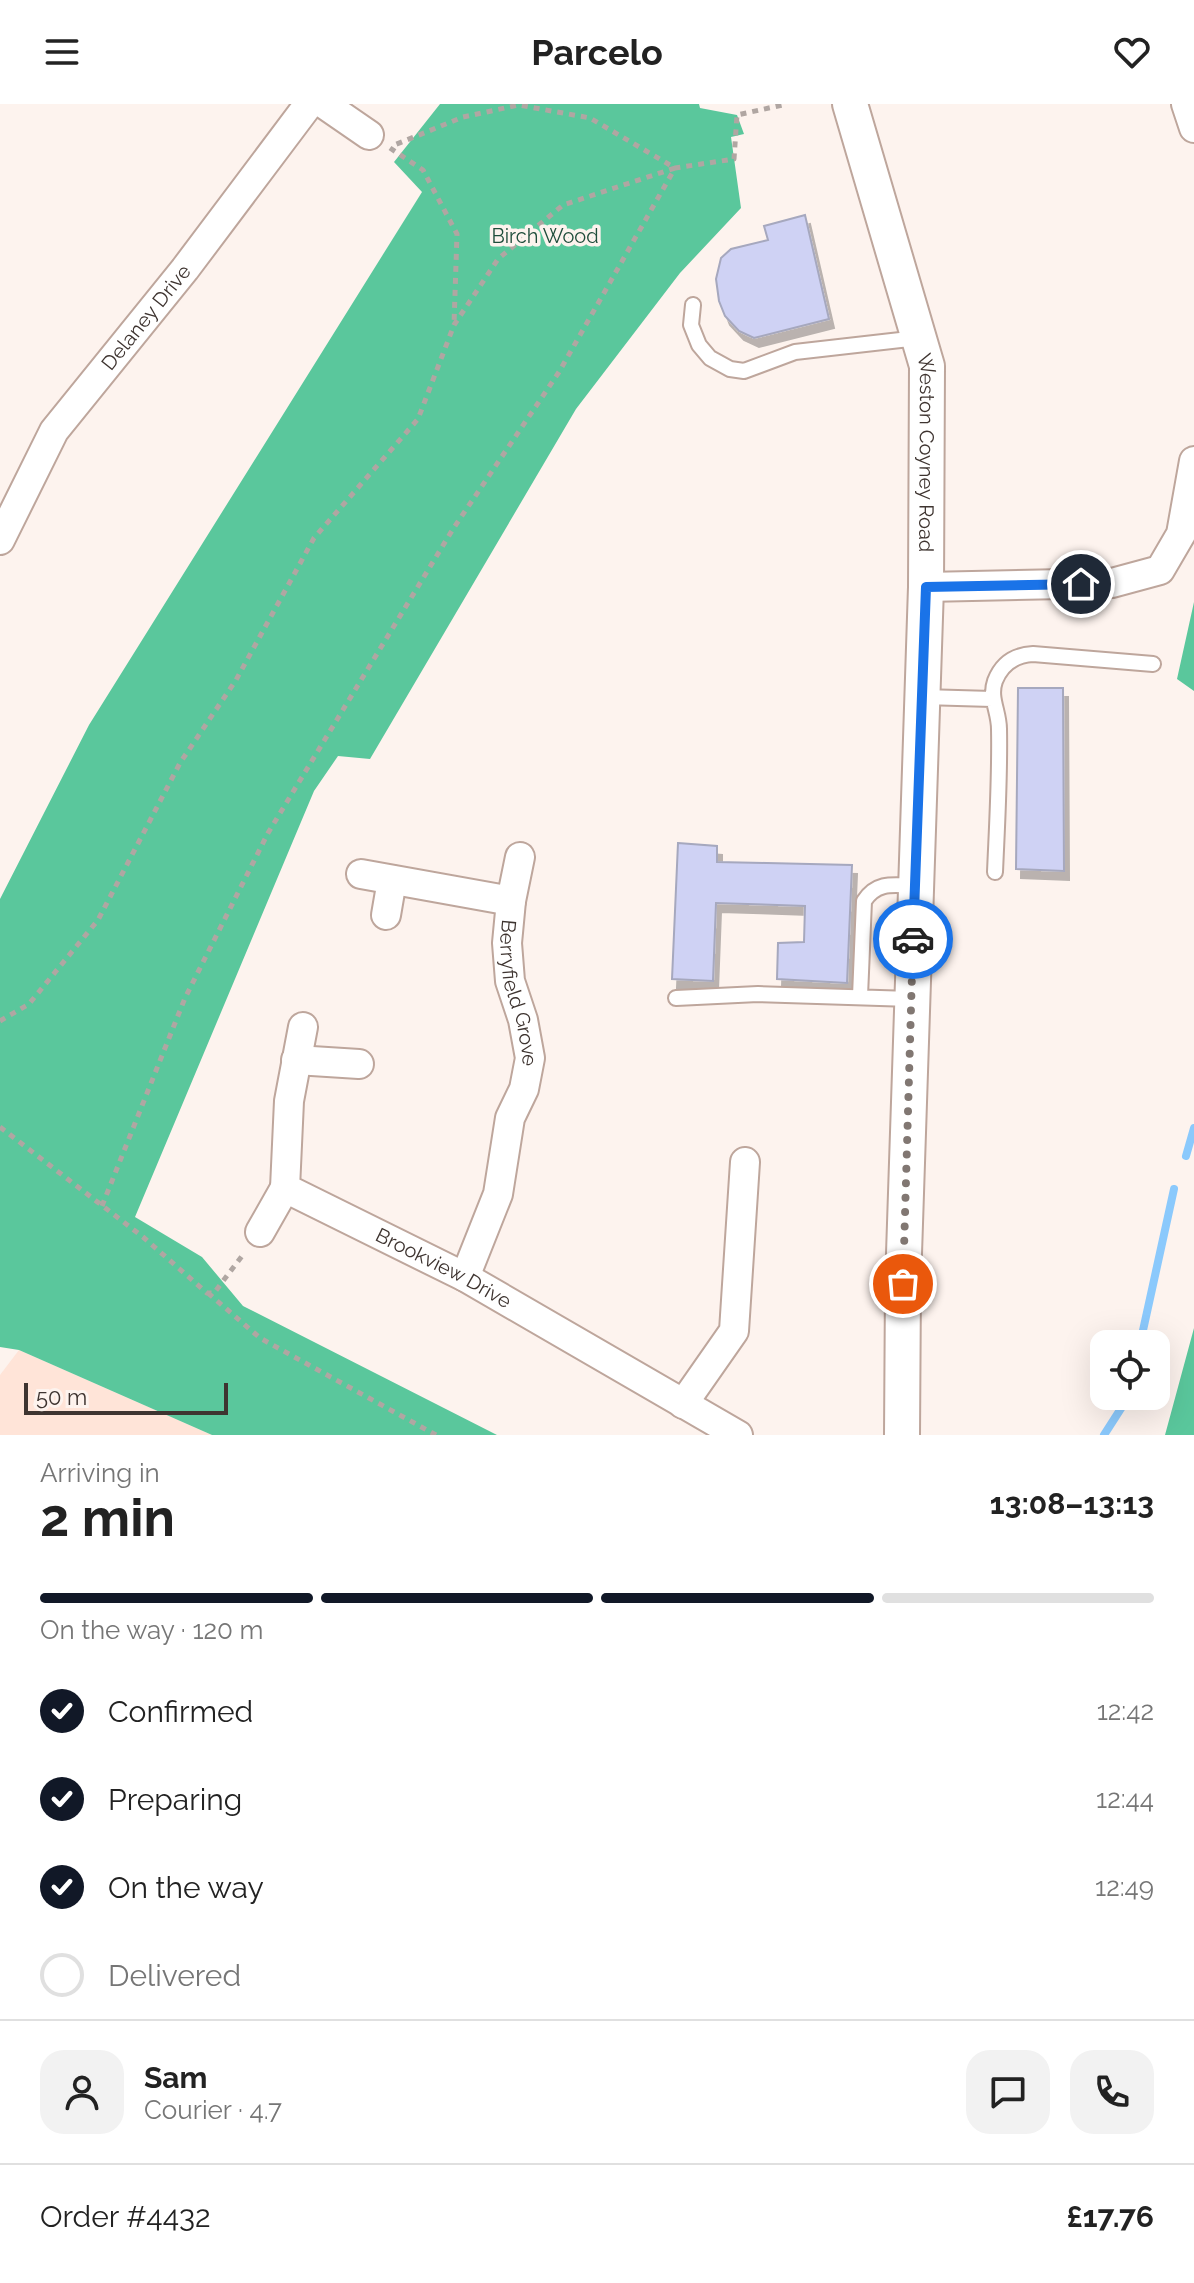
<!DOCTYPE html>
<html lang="en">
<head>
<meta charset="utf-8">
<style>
	:root { --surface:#fff; --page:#f2f2f2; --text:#222; --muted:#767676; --line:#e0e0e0; --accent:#111827 }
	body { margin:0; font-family:Raleway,sans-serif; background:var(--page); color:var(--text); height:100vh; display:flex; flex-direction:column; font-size:30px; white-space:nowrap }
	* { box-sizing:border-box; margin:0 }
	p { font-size:26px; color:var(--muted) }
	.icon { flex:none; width:44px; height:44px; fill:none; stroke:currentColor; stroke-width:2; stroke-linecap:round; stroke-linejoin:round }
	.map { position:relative; height:1331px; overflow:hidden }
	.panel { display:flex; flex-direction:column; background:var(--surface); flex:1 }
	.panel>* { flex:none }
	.tools { position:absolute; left:1090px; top:1226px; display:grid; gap:16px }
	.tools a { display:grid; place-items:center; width:80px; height:80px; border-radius:16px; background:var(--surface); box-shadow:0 8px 32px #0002; font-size:40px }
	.scale { position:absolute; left:24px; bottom:20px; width:204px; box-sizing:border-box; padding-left:8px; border:4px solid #3e3430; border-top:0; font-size:22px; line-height:28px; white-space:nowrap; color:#3e3430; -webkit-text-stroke:6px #fdf3ee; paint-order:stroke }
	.pin { position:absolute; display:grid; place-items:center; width:68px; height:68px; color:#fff; margin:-34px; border:4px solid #fff; border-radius:50%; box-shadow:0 2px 8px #0007 }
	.courier { position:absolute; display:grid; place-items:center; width:80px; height:80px; margin:-40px; border:6px solid #1a73e8; border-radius:50%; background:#fff; color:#222; box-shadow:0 2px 10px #0007 }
	.head em { font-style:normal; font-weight:700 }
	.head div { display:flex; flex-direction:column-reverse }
	.head { display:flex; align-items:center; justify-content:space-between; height:136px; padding:0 40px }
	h1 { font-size:52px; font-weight:700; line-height:60px }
	.bar { display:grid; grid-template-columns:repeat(4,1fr); gap:12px 8px; align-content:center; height:96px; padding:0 40px }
	.bar i { height:10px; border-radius:6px; background:var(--line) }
	.bar .active { background:var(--accent) }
	.bar p { grid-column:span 4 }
	.line { display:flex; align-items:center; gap:20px; padding:0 40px; border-top:2px solid var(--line) }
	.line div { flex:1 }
	.round { display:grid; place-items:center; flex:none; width:84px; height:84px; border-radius:24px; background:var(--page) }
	ol { padding:0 40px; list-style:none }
	li { display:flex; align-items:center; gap:24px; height:88px }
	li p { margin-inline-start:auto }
	li .icon { padding:8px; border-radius:50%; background:var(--accent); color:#fff; stroke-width:4 }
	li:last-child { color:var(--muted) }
	li i { width:44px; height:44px; border:4px solid var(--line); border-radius:50% }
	header { display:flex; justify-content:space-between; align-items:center; height:104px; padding:0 40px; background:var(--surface); font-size:36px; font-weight:700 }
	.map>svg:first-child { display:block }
</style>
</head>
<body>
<header><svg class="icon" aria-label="menu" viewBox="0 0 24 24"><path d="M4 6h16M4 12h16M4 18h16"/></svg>Parcelo<svg class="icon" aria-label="heart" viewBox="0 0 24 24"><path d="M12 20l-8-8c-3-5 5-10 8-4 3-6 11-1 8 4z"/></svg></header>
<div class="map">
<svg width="1194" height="1331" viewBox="0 0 1194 1331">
	<defs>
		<filter id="shadow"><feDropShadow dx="5" dy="9" stdDeviation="0" flood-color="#0004"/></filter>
	</defs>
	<rect width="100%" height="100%" fill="#fdf3ee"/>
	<path fill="#ffe4d8" d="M 19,1246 L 212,1331 L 0,1331 L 0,1271 Z"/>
	<path fill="#5ac79c" d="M 440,0 L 699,0 L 700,4 L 737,11 L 744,30 L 731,33 L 741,104 L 680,169 L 576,305 L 370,655 L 338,652 L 314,687 L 135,1113 L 202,1153 L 243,1202 L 497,1331 L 212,1331 L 19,1246 L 0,1243 L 0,795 L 89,621 L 422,88 L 394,58 Z
		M 1194,498 L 1194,587 L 1177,575 Z
		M 1194,1224 L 1194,1331 L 1165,1331 Z"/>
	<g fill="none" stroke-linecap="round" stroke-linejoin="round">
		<path stroke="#8bc9fc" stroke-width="8" d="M 1186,1052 L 1194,1024
			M 1140,1240 L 1174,1085
			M 1104,1331 L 1129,1292"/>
	</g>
	<path fill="#cfd2f4" stroke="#a6a8be" stroke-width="2" filter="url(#shadow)" d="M 805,111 L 829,215 L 754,234 L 739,227 L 725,212 L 719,197 L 716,175 L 721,154 L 731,145 L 768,136 L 764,122 Z
		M 1018,584 L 1063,584 L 1064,767 L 1016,765 Z
		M 678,739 L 717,742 L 717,758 L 852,761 L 847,879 L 777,875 L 778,839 L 804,838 L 805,802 L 716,799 L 713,877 L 672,875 Z"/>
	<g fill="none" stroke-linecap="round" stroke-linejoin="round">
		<g stroke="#bea69c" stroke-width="18">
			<path id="service" d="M 693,201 L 691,221 L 699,241 L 710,254 L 730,265 L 744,267 L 795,248 L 918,234
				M 923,593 L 992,595
				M 995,768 C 997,721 1000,673 999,625 C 999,607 989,594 995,577 C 1002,559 1015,551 1033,550 L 1153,560
				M 860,892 L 864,797 C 877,777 894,781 915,782
				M 676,894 L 758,890 L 911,895"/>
		</g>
		<g stroke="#bea69c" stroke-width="32">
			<g id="minor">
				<path d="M 324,0 L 369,31"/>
				<path d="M 1186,0 L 1194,24"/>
				<path id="s1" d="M 0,436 L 54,327 L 185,165 L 309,0"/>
				<path d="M 926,483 L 1112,479 L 1160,466 L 1181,430 L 1194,357"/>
				<path id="s2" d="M 361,770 L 511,797 L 507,839 L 510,877 L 523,916 L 530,954 L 524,985 L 510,1014 L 498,1090 L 465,1173"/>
				<path d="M 511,797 L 520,753"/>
				<path d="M 386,811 L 392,776"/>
				<path id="s3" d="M 303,923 L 289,997 L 285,1084 L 465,1173 L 738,1331"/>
				<path d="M 296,956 L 359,960"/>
				<path d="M 260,1128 L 285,1084"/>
				<path d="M 683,1300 L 734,1227 L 745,1058"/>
			</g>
		</g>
		<g stroke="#bea69c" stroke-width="38">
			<g id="tertiary">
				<path id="s4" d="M 850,0 L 927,262 L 926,483 L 903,1180 L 902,1331"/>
			</g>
		</g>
		<path stroke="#b0a6a2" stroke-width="5" stroke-dasharray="6 6" stroke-linecap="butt" d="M 390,44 L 423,66 L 457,130 L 454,220
			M 0,917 L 29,900 L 98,816 L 180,659 L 236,576 L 314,434 L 418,315 L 454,221 L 498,155 L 563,101 L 675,64 L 590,14 L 519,1 L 463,13 L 392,42
			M 0,1023 L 143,1133 L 207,1189 L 214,1189 L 245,1148
			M 102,1102 L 185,894 L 268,729 L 453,425 L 559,268 L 675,64 L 734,55 L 737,11 L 787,0
			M 208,1189 L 260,1234 L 436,1331"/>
		<use href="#service" stroke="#fff" stroke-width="14"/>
		<use href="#minor" stroke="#fff" stroke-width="28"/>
		<use href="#tertiary" stroke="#fff" stroke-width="34"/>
	</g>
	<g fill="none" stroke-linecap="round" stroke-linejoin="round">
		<path stroke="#817772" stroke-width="8" stroke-dasharray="0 14.4" d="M 903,1180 L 913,835"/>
		<path stroke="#1a73e8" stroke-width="10" d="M 913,835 L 926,483 L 1081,480"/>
	</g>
	<g text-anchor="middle" stroke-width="7" stroke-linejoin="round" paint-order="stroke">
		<g font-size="20" fill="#1f4d3b" stroke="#fdf3ee">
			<text x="545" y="139">Birch Wood</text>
		</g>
		<g font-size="20" fill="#3e3430" stroke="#fdf3ee">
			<text dy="7" stroke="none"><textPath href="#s1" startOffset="268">Delaney Drive</textPath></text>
			<text dy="7" stroke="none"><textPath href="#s4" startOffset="360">Weston Coyney Road</textPath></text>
			<text dy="7" stroke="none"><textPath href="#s2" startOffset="246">Berryfield Grove</textPath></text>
			<text dy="7" stroke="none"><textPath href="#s3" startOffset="340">Brookview Drive</textPath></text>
		</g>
	</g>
</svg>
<div class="tools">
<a><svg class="icon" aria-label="locate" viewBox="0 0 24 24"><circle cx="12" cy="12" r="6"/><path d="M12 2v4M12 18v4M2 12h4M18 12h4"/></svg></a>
</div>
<div class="scale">50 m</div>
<div class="pin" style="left:903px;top:1180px;background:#ea580c"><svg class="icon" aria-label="bag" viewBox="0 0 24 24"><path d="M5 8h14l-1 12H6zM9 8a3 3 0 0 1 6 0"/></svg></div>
<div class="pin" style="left:1081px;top:480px;background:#1f2937"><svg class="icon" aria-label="home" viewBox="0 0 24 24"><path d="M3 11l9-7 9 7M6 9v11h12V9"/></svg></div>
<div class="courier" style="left:913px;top:835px"><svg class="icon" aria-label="car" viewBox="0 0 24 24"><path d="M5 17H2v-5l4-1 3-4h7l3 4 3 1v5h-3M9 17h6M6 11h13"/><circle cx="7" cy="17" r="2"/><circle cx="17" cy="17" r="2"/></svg></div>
</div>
<section class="panel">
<div class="head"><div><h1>2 min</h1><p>Arriving in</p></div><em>13:08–13:13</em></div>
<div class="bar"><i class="active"></i><i class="active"></i><i class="active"></i><i></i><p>On the way · 120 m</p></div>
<ol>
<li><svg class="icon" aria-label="check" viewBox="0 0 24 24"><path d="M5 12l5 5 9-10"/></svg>Confirmed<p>12:42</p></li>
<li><svg class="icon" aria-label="check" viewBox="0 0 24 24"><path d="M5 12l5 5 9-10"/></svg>Preparing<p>12:44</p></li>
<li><svg class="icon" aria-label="check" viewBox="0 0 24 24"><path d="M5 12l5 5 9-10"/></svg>On the way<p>12:49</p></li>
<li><i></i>Delivered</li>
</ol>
<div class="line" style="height:144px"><a class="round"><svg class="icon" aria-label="person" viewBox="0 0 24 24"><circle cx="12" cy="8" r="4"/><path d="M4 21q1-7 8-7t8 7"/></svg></a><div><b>Sam</b><p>Courier · 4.7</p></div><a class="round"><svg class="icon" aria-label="chat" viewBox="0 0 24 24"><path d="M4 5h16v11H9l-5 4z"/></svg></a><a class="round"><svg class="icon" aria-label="phone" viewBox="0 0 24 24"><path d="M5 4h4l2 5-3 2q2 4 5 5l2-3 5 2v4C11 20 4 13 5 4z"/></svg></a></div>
<div class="line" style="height:104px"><div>Order #4432</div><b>£17.76</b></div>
</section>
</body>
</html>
